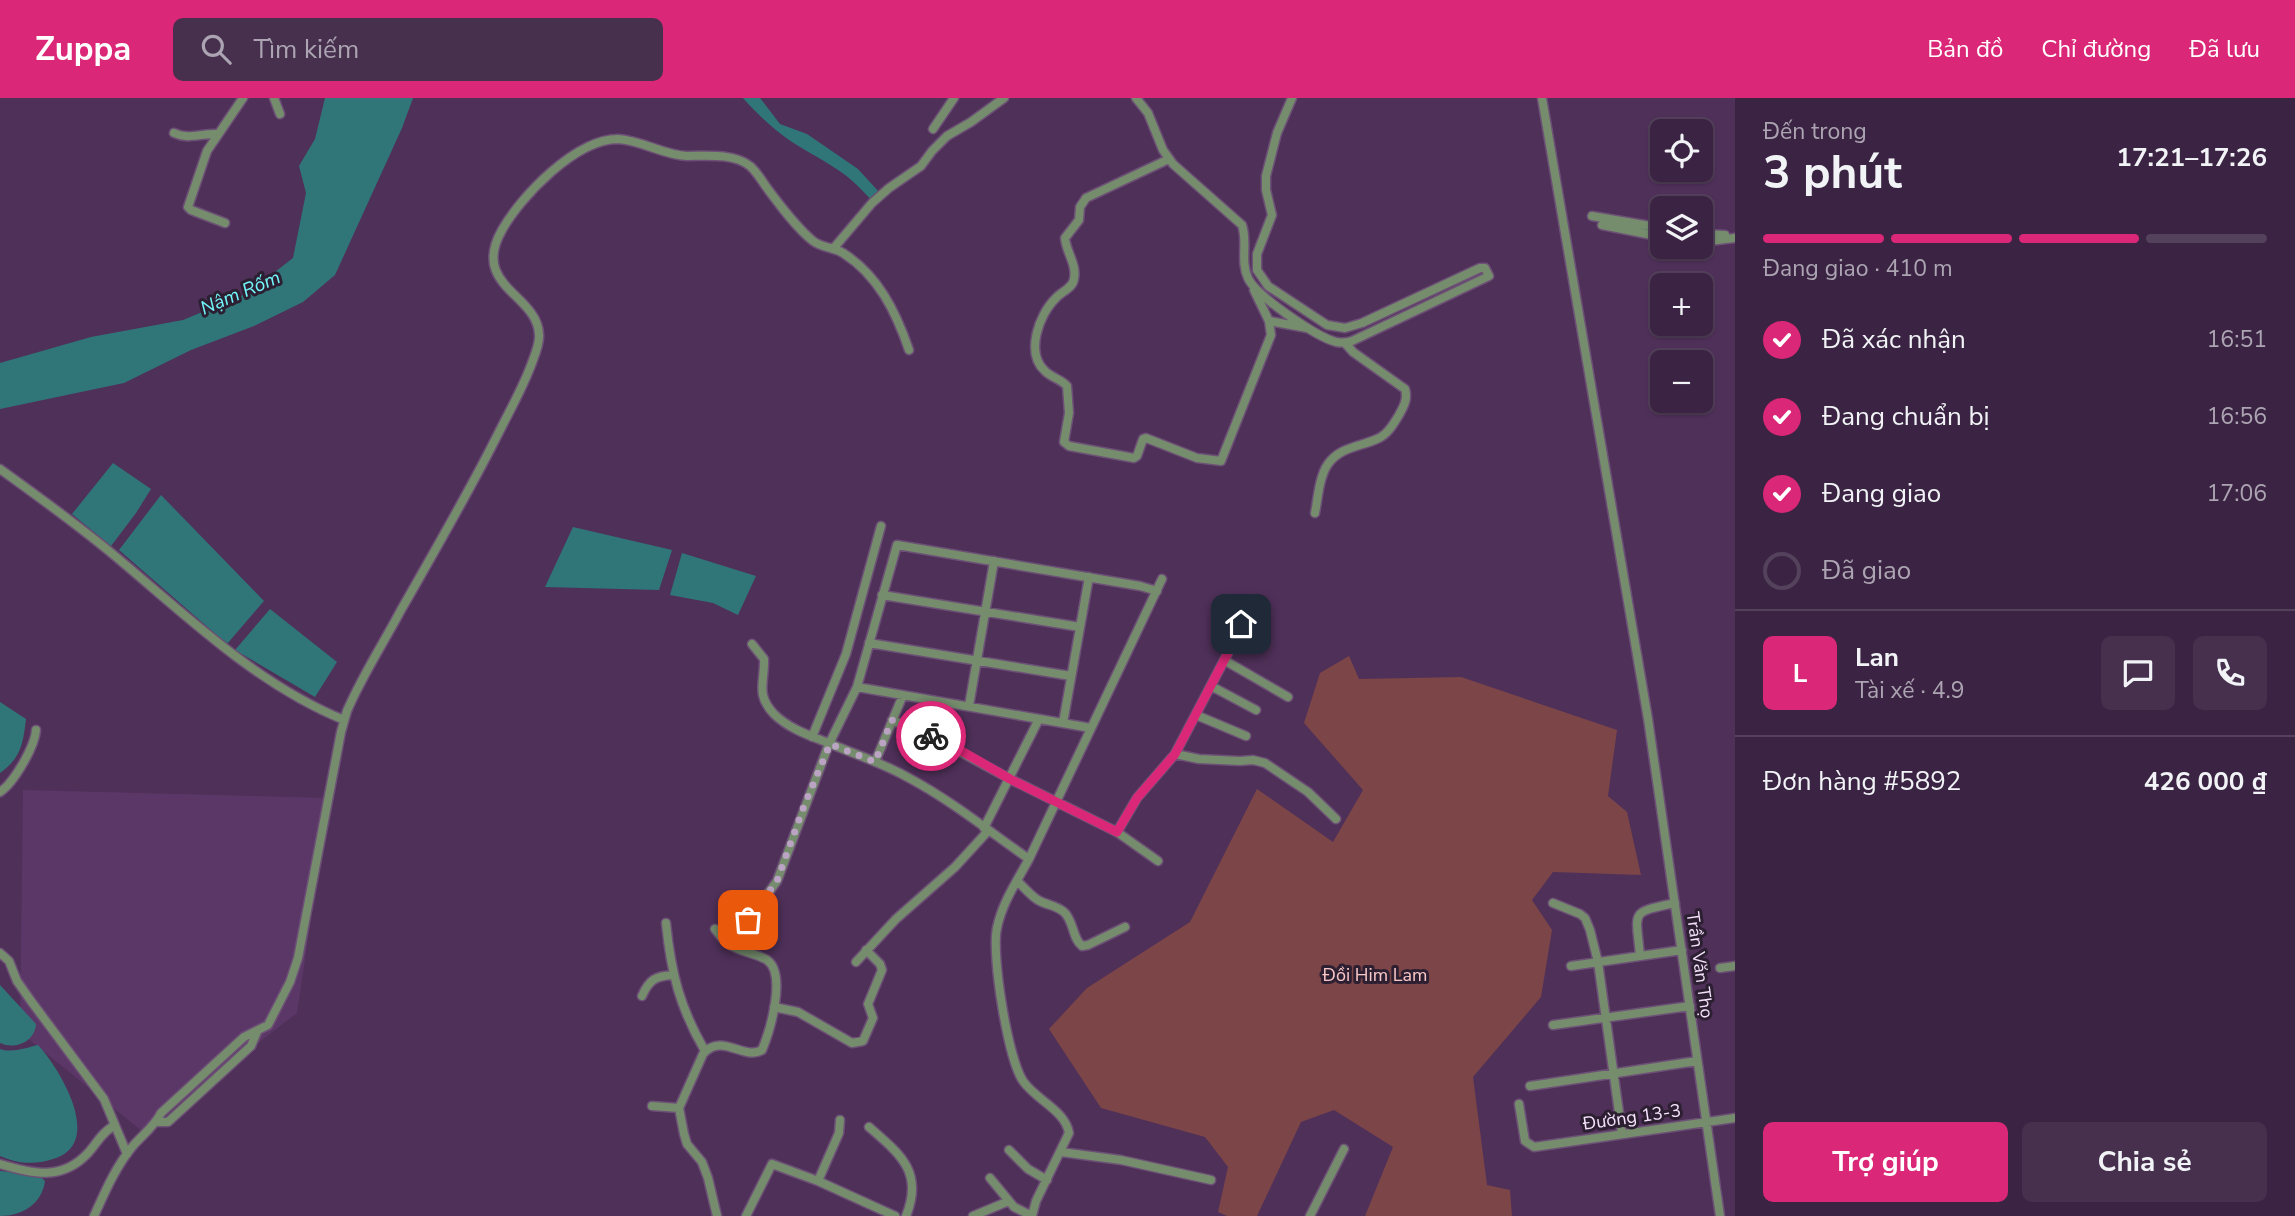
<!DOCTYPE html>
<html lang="vi">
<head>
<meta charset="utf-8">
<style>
	:root { --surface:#3b2443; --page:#46304e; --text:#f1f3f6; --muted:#aca4b2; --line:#54415c; --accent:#db2777 }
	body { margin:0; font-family:"Nunito Sans",sans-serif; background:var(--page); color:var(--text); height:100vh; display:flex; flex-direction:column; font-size:26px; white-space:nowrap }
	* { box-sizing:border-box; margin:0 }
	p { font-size:23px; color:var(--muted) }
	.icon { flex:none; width:38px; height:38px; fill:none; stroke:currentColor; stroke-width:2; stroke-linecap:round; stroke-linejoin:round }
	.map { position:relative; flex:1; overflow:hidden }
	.drawer { display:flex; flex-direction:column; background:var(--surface); width:560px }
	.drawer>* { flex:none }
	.fabs { position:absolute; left:1650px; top:21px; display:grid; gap:14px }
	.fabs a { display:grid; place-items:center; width:63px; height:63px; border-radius:10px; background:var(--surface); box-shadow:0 2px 5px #0004,0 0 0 2px var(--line); font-size:35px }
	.pin { position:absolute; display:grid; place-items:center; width:60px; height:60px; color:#fff; margin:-30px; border-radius:14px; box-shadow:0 4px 10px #0006 }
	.courier { position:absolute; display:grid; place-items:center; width:70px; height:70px; margin:-35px; border:5px solid #db2777; border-radius:50%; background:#fff; color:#222; box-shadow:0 2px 9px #0007 }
	.headline em { font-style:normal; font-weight:700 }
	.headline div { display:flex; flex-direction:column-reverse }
	.headline { display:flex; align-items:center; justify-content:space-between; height:119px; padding:0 28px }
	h1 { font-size:46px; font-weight:700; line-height:52px }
	.bar { display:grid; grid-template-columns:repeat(4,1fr); gap:10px 7px; align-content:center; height:84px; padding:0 28px }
	.bar i { height:9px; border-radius:5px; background:var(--line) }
	.bar .active { background:var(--accent) }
	.bar p { grid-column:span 4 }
	.line { display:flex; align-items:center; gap:18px; padding:0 28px; border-top:2px solid var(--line) }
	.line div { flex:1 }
	.round { display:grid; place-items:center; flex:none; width:74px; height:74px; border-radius:10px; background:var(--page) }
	ol { padding:0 28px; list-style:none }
	li { display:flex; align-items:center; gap:21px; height:77px }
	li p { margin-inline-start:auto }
	li .icon { padding:7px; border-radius:50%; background:var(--accent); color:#fff; stroke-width:4 }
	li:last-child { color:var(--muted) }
	li i { width:38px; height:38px; border:4px solid var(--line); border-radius:50% }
	.button { display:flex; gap:14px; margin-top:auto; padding:14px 28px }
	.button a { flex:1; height:80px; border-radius:10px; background:var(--accent); color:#fff; font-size:28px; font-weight:700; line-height:80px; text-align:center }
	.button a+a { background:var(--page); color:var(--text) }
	header { display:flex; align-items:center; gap:42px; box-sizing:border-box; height:98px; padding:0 35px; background:var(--accent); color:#fff }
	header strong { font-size:33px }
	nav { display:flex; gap:38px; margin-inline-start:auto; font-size:24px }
	.search { width:490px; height:63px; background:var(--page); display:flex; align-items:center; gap:18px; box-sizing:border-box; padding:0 24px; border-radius:10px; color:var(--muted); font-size:26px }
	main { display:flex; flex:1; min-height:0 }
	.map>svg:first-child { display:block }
</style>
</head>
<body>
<header>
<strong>Zuppa</strong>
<div class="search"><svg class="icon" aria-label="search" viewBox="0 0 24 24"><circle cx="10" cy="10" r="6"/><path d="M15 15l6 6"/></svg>Tìm kiếm</div>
<nav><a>Bản đồ</a><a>Chỉ đường</a><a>Đã lưu</a></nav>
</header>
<main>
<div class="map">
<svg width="1735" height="1118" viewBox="0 0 1735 1118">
	<rect width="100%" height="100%" fill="#4f3059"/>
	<path fill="#5b3767" d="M 23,692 L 329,700 L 297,915 L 143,1034 L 20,934 Z"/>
	<path fill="#7c4548" d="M 1349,558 L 1359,581 L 1461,579 L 1617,632 L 1608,698 L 1627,714 L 1641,777 L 1553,774 L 1532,802 L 1552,832 L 1541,899 L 1473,979 L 1487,1087 L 1510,1092 L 1512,1118 L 1365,1118 L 1393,1049 L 1334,1012 L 1301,1024 L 1257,1118 L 1227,1118 L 1218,1114 L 1228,1069 L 1205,1039 L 1101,1010 L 1049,931 L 1087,890 L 1190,824 L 1257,691 L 1333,744 L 1363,692 L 1304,625 L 1320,575 Z"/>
	<path fill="#307678" d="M 325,0 L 413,0 L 402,30 L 335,177 L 303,204 L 254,228 L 191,252 L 124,285 L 0,311 L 0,265 L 91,239 L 183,222 L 248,195 L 293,160 L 306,95 L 299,68 L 315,41 Z
		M 743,0 L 760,0 L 780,26 L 807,36 L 858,71 L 880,95 L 872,103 C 845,71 825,65 792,44 C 774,32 757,16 743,0 Z
		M 113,365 L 151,391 L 136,415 L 111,448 L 72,416 Z
		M 161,397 L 264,503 L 227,546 L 119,452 Z
		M 573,429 L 672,452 L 659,492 L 545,489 Z
		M 682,455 L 756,478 L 738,517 L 713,505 L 670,497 Z
		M 270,511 L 337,564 L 315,599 L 235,552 Z
		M 0,604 L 26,621 C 23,646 21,660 0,675 Z
		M 0,887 L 36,926 C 35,944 15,952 0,945 Z
		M 38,947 C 61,972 105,1046 53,1061 C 34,1067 19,1066 0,1058 L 0,951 C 12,955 26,950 38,947 Z
		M 0,1073 L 38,1076 L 45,1083 C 42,1106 22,1118 0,1118 Z"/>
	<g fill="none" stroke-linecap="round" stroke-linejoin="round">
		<g stroke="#6d5076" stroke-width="11">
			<path id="minor" d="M 274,0 L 280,16
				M 1136,0 L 1148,15 L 1163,52 L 1173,66 L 1242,127 C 1248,144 1240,163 1248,180 C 1256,198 1317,239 1336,244 C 1341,245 1346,245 1352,243 L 1489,178 L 1485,170 L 1480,170 L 1362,225 L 1345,230 L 1327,227 L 1268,188 L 1257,172 L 1257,156 L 1272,117 L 1266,92 L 1266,78 L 1277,35 L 1292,0
				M 1542,0 L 1648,621 L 1720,1118
				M 933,31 L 954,0
				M 174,35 C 189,42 201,35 218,36
				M 1169,61 L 1086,100 L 1080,109 L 1079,122 L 1065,140 C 1066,154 1077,166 1074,181 C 1073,190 1061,194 1056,200 C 1039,216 1025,255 1045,273 C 1052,280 1061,281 1067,288 L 1069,315 L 1064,344 L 1069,348 L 1134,360 L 1137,358 L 1143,341 L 1146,340 L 1197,360 L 1221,363 L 1271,237 L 1269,223 L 1254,192
				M 1592,118 L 1662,130
				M 225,125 L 191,112 L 188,109 L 207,53 L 243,0
				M 1602,127 L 1662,139
				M 1701,136 L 1725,137
				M 1701,144 L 1735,140
				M 833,151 L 872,105 L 889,90 L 921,68 L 932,53 L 947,38 L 971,24 L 1004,0
				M 1269,223 L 1307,230
				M 0,371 C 39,399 78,427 115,458 C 187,518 256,586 344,622
				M 1315,415 C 1318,400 1319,379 1328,366 C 1340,349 1359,349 1377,341 C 1387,337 1393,327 1399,317 C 1404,308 1408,301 1405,291 L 1353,254 L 1345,245
				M 882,497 L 1080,529
				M 869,545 L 1071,578
				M 752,546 L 764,561 C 765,584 755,596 774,616 C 788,630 808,637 826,644 C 854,656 883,665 909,680 C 952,703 990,734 1029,761
				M 1224,562 L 1288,599
				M 1211,588 L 1256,612
				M 857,589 L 1091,630
				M 969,608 L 994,463
				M 1196,617 L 1246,638
				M 892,622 L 937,641 L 1010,681 L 1117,734 L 1137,700 L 1175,656 L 1241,530 L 1241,526 L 1219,515
				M 1063,625 L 1089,479
				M 812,639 L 846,556 L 881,428
				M 1175,656 L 1199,661 L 1240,663 L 1253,662 L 1265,665 L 1308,694 L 1336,721
				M 875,664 L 903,597
				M 0,694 C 14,685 35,648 36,632
				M 984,730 L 1039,621
				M 1117,734 L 1158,763
				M 1017,783 C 1024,789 1030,797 1038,802 C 1046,807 1056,807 1064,814 C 1074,823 1072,840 1082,848 L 1088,847 L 1125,829
				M 1553,805 L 1580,816 L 1585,820 L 1590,832 L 1598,864 L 1622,1036
				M 666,825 C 671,875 680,910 705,953
				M 715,831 C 718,835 722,840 726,844 C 737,854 754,854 767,862 C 787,876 770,933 762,952 C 744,963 722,934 703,956 L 679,1010 L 684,1036 L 687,1046 L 702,1064 L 708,1080 L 717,1118
				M 738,851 L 745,827 L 777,783 L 829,646 L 857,589 L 897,447 L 1140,488 L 1157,493
				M 0,855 L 9,863 L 17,883 L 31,903 L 104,1001 L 127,1056
				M 1640,858 C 1636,812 1629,815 1675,805
				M 856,864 L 896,821 L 955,769 L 988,733
				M 1571,868 L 1682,852
				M 1720,870 L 1735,868
				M 642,898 C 649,882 655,878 673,877
				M 774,909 L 798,914 L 852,945 L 863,943 L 873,920 L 868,906 L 882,872 L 880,866 L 866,852
				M 1553,927 L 1690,908
				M 1530,988 L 1697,963
				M 1519,1006 L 1525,1043 L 1534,1049 L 1735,1020
				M 652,1008 L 679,1010
				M 156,1024 L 168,1024 L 251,948 L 257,934
				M 869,1029 C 900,1056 924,1074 906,1118
				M 1009,1052 L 1028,1071 L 1047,1082
				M 1061,1054 L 1121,1062 L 1211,1082
				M 0,1066 C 33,1076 62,1083 88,1055 C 97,1045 102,1034 115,1027
				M 990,1080 L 1014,1109 L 1032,1118
				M 818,1083 L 839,1035 L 840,1022
				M 94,1118 C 105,1094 115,1070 132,1049 C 142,1037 154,1029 161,1015 L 244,939 L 268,927 L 290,884 L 298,860 L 341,634 L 347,613 C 362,578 383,546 401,512 C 434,454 468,396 498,336 C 510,312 524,288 533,262 C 536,254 540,244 539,236 C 537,196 470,188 502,132 C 521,98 576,41 618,41 C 641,42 663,57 687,58 C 706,58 734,55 750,68 C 758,75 763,85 770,94 C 782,110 797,130 813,143 C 822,150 833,149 843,155 C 878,177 896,214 909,252
				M 746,1118 L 772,1066 L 818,1083 L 895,1118
				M 973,1118 L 1009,1103
				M 1032,1118 L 1036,1103 L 1069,1035 C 1065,1012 1036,1002 1023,983 C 1008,961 991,856 997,830 C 1002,805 1017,783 1029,761 L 1162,481
				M 1310,1118 L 1344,1051"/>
		</g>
		<use href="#minor" stroke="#758c6d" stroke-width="8"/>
	</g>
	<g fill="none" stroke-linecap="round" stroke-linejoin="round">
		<path stroke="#bba4c3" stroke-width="7" stroke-dasharray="0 12.6" d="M 748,822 L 777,783 L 804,708 L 830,646 L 875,664 L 892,622 L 931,638"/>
		<path stroke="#db2777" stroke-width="9" d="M 931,638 L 958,651 L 1010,681 L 1117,734 L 1137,700 L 1175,656 L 1241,530 L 1241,526"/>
	</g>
	<g text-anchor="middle" stroke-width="6" stroke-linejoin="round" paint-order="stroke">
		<g font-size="18" fill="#f5e2fc" stroke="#2d1f32">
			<text transform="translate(1700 867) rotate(82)" y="6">Trần Văn Thọ</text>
			<text transform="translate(1632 1019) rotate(-8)" y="6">Đường 13-3</text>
		</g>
		<g font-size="18" fill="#fac7c7" stroke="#2d1f32">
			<text x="1375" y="883">Đồi Him Lam</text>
		</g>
		<g font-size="19" font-style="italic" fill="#72f7fa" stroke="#2d1f32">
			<text transform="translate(240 194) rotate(-23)" y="7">Nậm Rốm</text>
		</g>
	</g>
</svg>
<div class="fabs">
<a><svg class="icon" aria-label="locate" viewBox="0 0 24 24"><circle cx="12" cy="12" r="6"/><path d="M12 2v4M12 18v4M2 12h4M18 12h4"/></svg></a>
<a><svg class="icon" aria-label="layers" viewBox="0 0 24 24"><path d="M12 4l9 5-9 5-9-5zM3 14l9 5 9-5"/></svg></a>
<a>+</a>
<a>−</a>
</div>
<div class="pin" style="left:748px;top:822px;background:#ea580c"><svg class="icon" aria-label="bag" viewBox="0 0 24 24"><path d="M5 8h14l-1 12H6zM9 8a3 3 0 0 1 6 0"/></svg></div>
<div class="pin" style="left:1241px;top:526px;background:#1f2937"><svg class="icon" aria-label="home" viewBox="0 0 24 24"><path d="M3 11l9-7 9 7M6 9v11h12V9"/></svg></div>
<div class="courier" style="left:931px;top:638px"><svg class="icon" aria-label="bike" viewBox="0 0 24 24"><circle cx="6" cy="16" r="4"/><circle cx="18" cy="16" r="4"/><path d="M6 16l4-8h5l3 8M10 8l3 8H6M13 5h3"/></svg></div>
</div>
<section class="drawer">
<div class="headline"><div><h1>3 phút</h1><p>Đến trong</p></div><em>17:21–17:26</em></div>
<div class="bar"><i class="active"></i><i class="active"></i><i class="active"></i><i></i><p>Đang giao · 410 m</p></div>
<ol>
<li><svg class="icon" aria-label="check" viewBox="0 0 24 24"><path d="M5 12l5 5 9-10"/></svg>Đã xác nhận<p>16:51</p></li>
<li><svg class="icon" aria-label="check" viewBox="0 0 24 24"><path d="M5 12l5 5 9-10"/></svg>Đang chuẩn bị<p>16:56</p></li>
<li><svg class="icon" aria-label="check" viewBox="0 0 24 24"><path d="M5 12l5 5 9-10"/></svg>Đang giao<p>17:06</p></li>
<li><i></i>Đã giao</li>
</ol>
<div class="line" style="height:126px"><b class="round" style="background:var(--accent);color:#fff">L</b><div><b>Lan</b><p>Tài xế · 4.9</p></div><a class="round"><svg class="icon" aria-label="chat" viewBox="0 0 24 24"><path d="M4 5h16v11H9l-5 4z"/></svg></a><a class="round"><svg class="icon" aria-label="phone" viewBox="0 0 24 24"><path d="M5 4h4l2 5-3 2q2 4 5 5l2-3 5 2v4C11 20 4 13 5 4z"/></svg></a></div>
<div class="line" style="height:91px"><div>Đơn hàng #5892</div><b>426 000 ₫</b></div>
<div class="button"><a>Trợ giúp</a><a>Chia sẻ</a></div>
</section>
</main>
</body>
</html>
